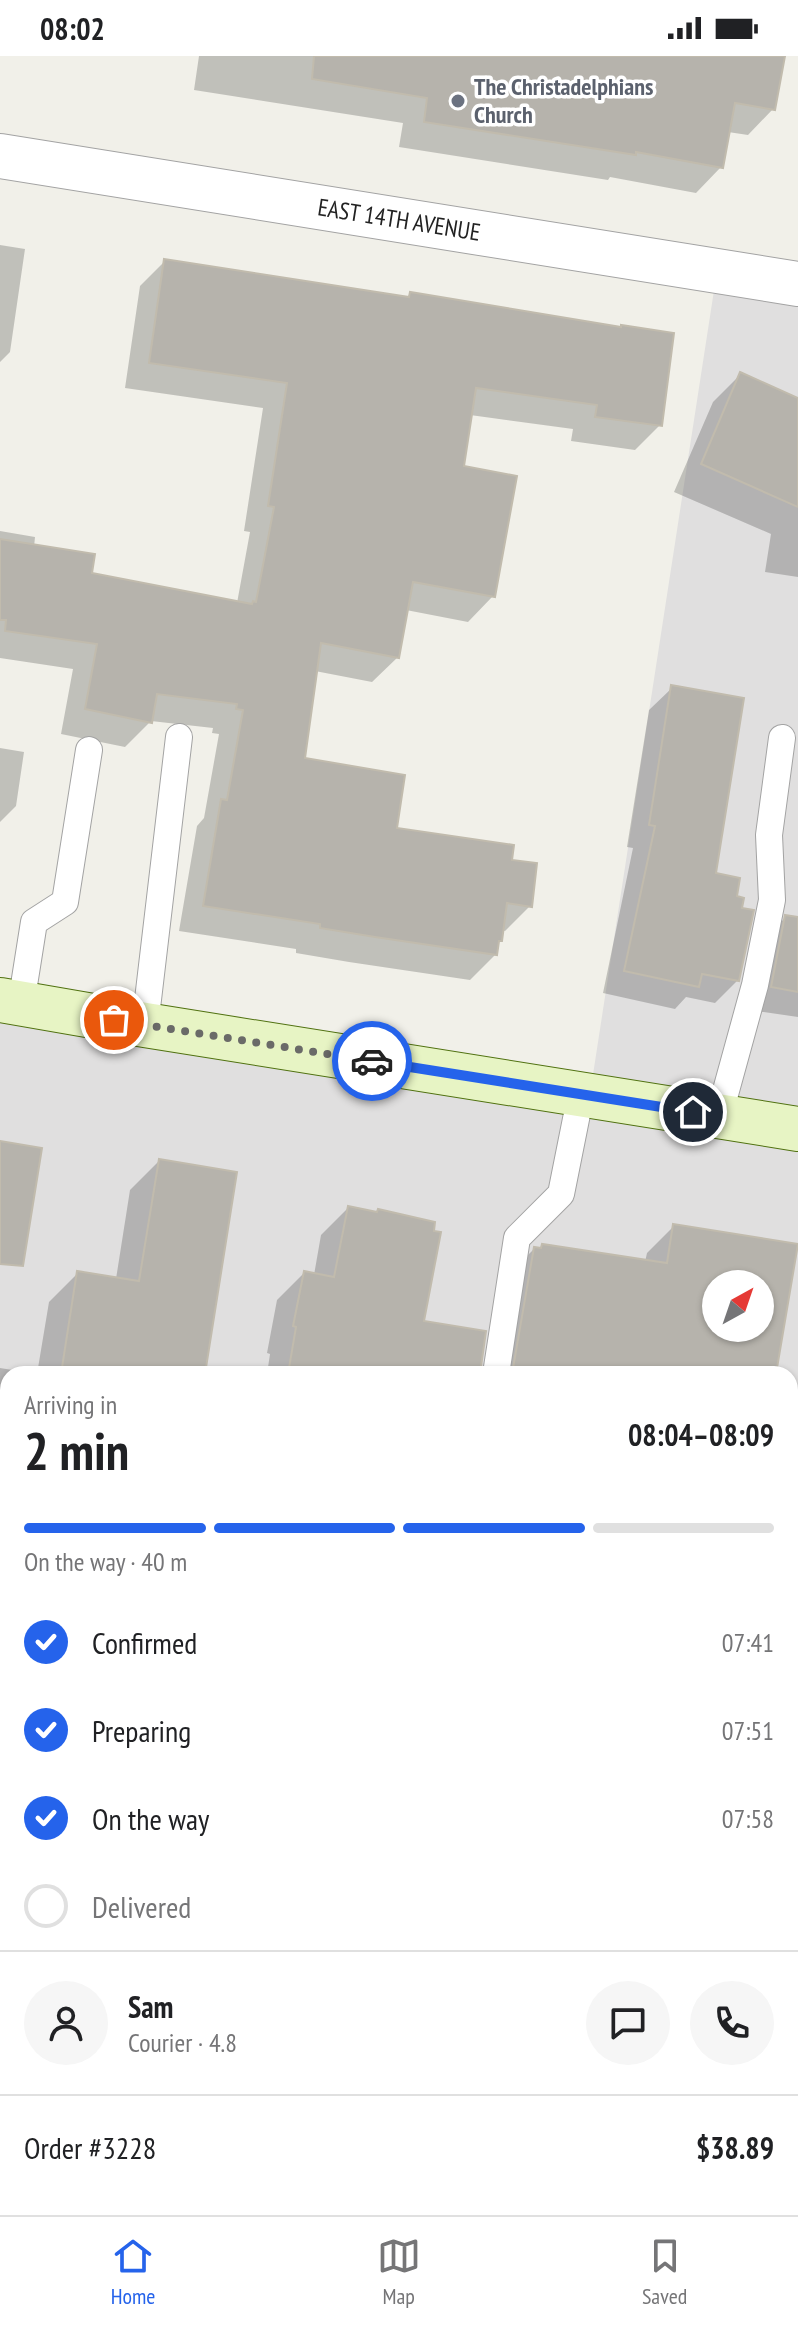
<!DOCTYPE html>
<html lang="en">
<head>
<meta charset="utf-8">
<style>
	:root { --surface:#fff; --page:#f6f6f6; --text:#202124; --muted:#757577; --line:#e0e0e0; --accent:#2563eb }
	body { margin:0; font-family:"PT Sans Narrow",sans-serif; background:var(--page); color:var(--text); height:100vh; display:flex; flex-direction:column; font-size:30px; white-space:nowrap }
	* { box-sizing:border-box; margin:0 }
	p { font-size:26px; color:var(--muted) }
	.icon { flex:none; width:44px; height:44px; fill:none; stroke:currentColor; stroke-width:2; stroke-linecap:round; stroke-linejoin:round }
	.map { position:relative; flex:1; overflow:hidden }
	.sheet { position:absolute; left:0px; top:1310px; width:798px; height:850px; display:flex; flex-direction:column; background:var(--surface); border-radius:24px 24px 0 0; box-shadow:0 2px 6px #0004 }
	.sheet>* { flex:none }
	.needle { width:52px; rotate:40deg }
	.controls { position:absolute; left:702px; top:1214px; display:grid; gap:16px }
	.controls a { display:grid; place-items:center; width:72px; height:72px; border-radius:50%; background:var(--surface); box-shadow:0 2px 6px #0004; font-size:40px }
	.pin { position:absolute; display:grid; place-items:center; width:68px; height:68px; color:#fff; margin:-34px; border:4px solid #fff; border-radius:50%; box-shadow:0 2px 8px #0007 }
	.courier { position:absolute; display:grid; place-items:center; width:80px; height:80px; margin:-40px; border:6px solid #2563eb; border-radius:50%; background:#fff; color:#222; box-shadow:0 2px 10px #0007 }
	.overview em { font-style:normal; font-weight:700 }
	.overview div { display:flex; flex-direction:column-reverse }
	.overview { display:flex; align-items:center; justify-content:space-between; height:136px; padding:0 24px }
	h1 { font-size:52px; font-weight:700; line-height:60px }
	.bar { display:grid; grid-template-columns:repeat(4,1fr); gap:12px 8px; align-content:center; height:96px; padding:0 24px }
	.bar i { height:10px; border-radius:6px; background:var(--line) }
	.bar .current { background:var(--accent) }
	.bar p { grid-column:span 4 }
	.line { display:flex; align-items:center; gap:20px; padding:0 24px; border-top:2px solid var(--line) }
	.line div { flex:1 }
	.round { display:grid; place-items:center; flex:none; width:84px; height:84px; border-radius:42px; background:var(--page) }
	ol { padding:0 24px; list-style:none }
	li { display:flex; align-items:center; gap:24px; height:88px }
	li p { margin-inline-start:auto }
	li .icon { padding:8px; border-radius:50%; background:var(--accent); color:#fff; stroke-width:4 }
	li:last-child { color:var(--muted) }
	li i { width:44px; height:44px; border:4px solid var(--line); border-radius:50% }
	.status { display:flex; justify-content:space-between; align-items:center; height:56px; padding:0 40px; background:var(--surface); direction:ltr }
	.status svg { height:22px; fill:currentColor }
	.menu { display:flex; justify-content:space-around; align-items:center; height:112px; border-top:2px solid var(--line); background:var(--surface); font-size:22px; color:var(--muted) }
	.menu a { display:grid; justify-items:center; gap:4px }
	.menu .current { color:var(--accent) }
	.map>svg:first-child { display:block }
</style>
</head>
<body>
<div class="status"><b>08:02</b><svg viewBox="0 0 49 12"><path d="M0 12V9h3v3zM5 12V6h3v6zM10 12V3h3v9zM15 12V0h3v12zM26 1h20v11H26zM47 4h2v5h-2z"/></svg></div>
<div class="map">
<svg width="798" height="2159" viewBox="0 0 798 2159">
	<rect width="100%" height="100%" fill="#f1f0e9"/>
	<path fill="#e0dfdf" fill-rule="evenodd" d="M 717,215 L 798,228 L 798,2159 L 0,2159 L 0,944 L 590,1038 ZM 716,1228 L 760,1228 L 760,1272 L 716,1272 ZM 8,1318 L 790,1318 L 790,2152 L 8,2152 Z"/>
	<path fill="#0003" fill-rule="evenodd" d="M 199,0 L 783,0 L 773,53 L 748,79 L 728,76 L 721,111 L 696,137 L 610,121 L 608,124 L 399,91 L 403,67 L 194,34 Z
		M 0,189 L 25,193 L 10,296 L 0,306 Z
		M 165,205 L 406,243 L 411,239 L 660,369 L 635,394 L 571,385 L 573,373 L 470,359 L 461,411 L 493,540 L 468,566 L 406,554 L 398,601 L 372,626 L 315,615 L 303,704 L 395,774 L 509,806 L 530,850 L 505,875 L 501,874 L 495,899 L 470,924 L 349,906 L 296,897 L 296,893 L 179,875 L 197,770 L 204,762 L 219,678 L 212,677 L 213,672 L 151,665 L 125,691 L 61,678 L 73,613 L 0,602 L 0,475 L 35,481 L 34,491 L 89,519 L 237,547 L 250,476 L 244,475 L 263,352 L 125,332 L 140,230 Z
		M 740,319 L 798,344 L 798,521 L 765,516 L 771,478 L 674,436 L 713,346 Z
		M 672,632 L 738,924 L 715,947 L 686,941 L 675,953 L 603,937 L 633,792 L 627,791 L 649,654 Z
		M 0,692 L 24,696 L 16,750 L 0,766 Z
		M 786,861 L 798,863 L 798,961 L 749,954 L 763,884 Z
		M 159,1105 L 203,1318 L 8,1318 L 8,1500 L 0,1499 L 0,1312 L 37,1318 L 49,1246 L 78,1217 L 116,1223 L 130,1134 Z
		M 348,1152 L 422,1267 L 479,1318 L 267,1318 L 270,1298 L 267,1297 L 277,1244 L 304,1217 L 314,1219 L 321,1179 Z
		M 674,1170 L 795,1190 L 773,1318 L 491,1318 L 507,1220 L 534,1193 L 539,1193 L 543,1190 L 645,1206 L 647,1197 ZM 716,1228 L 760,1228 L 760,1272 L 716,1272 Z
		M 0,1781 L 8,1785 L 8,1792 L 0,1807 Z
		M 8,1929 L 8,2013 L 0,2009 L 0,1937 Z
		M 790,2001 L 798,2004 L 798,2157 L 775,2152 L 790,2152 Z
		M 8,2042 L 8,2152 L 146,2152 L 151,2158 L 160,2152 L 351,2152 L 356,2159 L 0,2159 L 0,2048 Z
		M 527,2152 L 646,2152 L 639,2159 L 525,2159 Z"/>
	<path fill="#b6b3ac" stroke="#c1bbad" stroke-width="2" fill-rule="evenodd" d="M 314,0 L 785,0 L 775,54 L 735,47 L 723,112 L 636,96 L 636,99 L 424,66 L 427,42 L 312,23 Z
		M 164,203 L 409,241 L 410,236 L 621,271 L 621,269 L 674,277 L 662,370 L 595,361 L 597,349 L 476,332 L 464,410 L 517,420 L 495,541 L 413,526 L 399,602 L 321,587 L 305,702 L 405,719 L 397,772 L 514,789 L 512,804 L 537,807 L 532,851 L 507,847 L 502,885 L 499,885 L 497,899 L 375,881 L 320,872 L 320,868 L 203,850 L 221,743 L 227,744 L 243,654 L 236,653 L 237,648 L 157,638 L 152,667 L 85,653 L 97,588 L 5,575 L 6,564 L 0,564 L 0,483 L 95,498 L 92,517 L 252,548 L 253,545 L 256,546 L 274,451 L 268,450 L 287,327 L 149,307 Z
		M 740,316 L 798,342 L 798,451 L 701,408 Z
		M 671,629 L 744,642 L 716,817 L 740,822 L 737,840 L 744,842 L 742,852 L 754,854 L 739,925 L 702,918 L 699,931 L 624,915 L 655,770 L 649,769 Z
		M 785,859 L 798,861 L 798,936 L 771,931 Z
		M 0,1085 L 42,1092 L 23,1210 L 0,1208 Z
		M 159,1103 L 237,1116 L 205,1318 L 61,1318 L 77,1215 L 139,1225 Z
		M 348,1150 L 377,1156 L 378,1153 L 435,1166 L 434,1175 L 441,1176 L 424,1265 L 486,1275 L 480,1318 L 288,1318 L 296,1271 L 293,1270 L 304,1215 L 334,1221 Z
		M 673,1168 L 798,1188 L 776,1318 L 512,1318 L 534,1191 L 541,1192 L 542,1188 L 667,1207 ZM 716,1228 L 760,1228 L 760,1272 L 716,1272 Z"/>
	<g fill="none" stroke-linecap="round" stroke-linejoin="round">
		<g stroke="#a3a3a3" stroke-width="28">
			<path id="lane" d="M 21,948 L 34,866 L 65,846 L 89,694
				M 145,969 L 179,681
				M 719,1060 L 755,929 L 772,844 L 769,779 L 782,682
				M 496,1318 L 517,1182 L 561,1138 L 581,1038"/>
		</g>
		<g stroke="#a3a3a3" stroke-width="46">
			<path id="street" d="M 0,100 L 798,228
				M 0,1578 L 8,1579
				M 0,1888 L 8,1876
				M 790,1919 L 798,1920
				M 454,2152 L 459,2159"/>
		</g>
		<g stroke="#507110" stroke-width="46">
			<path id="secondary" d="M 0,944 L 145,969 L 798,1073"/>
		</g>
		<use href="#lane" stroke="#fff" stroke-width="26"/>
		<use href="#street" stroke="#fff" stroke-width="44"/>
		<use href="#secondary" stroke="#e7f4c4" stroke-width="44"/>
	</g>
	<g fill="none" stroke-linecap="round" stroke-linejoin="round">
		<path stroke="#6a6a68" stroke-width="8" stroke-dasharray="0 14.4" d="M 114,964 L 372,1005"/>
		<path stroke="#2563eb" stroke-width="10" d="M 372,1005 L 693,1056"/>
	</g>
	<circle fill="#6b7280" stroke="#fff" stroke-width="3" cx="458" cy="45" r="8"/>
	<g text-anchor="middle" stroke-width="7" stroke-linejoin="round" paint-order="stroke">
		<g font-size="24" font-weight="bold" fill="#5b616d" stroke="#fff" text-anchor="start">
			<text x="474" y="39">The Christadelphians<tspan x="474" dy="28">Church</tspan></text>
		</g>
		<g font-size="24" fill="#222" stroke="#fff">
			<text transform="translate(399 164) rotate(9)" y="8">EAST 14TH AVENUE</text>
		</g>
	</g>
</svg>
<div class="controls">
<a><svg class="needle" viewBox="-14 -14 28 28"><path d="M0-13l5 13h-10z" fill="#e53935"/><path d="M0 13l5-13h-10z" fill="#757577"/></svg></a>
</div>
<div class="pin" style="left:114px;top:964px;background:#ea580c"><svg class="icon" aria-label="bag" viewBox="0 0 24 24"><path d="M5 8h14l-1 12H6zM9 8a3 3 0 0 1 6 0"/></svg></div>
<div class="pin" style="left:693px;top:1056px;background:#1f2937"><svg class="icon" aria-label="home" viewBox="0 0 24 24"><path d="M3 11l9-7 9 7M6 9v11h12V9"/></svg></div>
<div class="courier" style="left:372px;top:1005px"><svg class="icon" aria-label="car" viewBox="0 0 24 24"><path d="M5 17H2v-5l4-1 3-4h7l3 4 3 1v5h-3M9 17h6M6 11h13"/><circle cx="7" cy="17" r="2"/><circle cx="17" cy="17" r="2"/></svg></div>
<section class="sheet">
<div class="overview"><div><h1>2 min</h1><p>Arriving in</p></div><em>08:04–08:09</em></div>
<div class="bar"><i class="current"></i><i class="current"></i><i class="current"></i><i></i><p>On the way · 40 m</p></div>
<ol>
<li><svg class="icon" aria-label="check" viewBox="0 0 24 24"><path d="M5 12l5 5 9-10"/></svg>Confirmed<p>07:41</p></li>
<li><svg class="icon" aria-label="check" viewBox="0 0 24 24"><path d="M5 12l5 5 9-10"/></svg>Preparing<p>07:51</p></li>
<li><svg class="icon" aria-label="check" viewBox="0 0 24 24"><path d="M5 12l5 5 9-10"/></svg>On the way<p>07:58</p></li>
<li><i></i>Delivered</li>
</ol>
<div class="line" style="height:144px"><a class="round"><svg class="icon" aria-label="person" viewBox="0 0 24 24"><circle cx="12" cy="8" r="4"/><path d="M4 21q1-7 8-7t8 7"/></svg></a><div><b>Sam</b><p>Courier · 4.8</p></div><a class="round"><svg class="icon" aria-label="chat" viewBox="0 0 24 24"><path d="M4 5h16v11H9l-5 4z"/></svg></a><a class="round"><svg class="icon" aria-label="phone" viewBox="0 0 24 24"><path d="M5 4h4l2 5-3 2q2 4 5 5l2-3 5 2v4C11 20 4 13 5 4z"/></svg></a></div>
<div class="line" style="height:104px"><div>Order #3228</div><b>$38.89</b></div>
</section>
</div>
<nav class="menu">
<a class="current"><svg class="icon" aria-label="home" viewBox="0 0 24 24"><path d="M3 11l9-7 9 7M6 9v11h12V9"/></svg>Home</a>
<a><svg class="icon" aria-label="map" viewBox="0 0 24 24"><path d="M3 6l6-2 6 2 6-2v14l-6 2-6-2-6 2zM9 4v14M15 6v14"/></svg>Map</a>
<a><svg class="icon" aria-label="saved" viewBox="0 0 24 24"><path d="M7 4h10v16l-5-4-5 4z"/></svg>Saved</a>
</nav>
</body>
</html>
